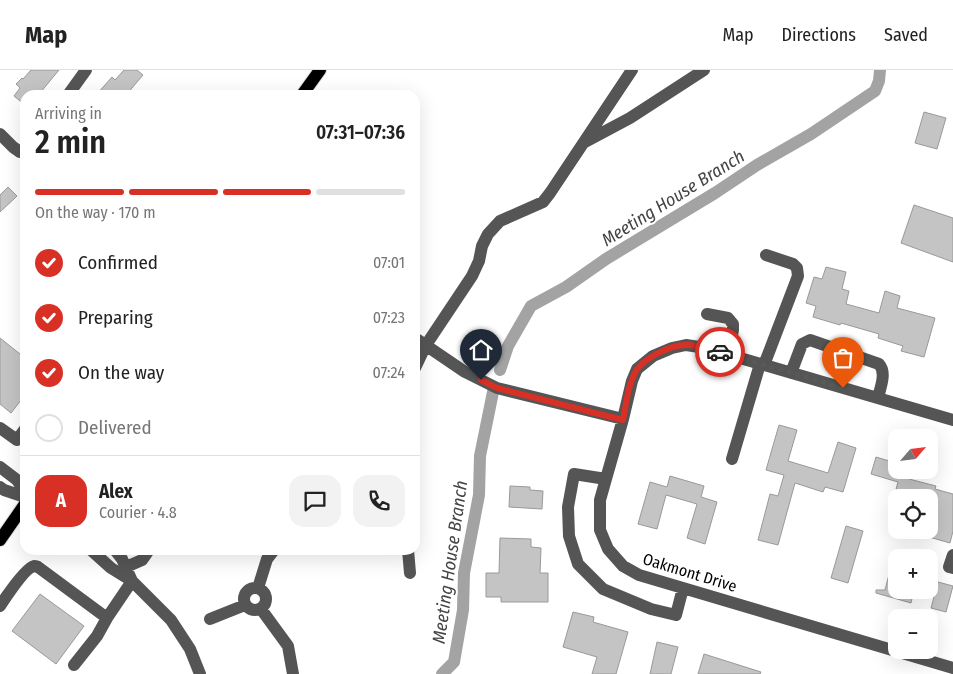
<!DOCTYPE html>
<html lang="en">
<head>
<meta charset="utf-8">
<style>
	:root { --surface:#fff; --page:#f2f2f2; --text:#222; --muted:#767676; --line:#e0e0e0; --accent:#d93025 }
	body { margin:0; font-family:"Fira Sans Condensed",sans-serif; background:var(--page); color:var(--text); height:100vh; display:flex; flex-direction:column; font-size:19px; white-space:nowrap }
	* { box-sizing:border-box; margin:0 }
	p { font-size:16px; color:var(--muted) }
	.icon { flex:none; width:28px; height:28px; fill:none; stroke:currentColor; stroke-width:2; stroke-linecap:round; stroke-linejoin:round }
	.map { position:relative; flex:1; overflow:hidden }
	.sheet { position:absolute; left:20px; top:20px; width:400px; height:465px; display:flex; flex-direction:column; background:var(--surface); border-radius:15px; box-shadow:0 5px 20px #0002 }
	.sheet>* { flex:none }
	.needle { width:32px; rotate:62deg }
	.buttons { position:absolute; left:888px; top:359px; display:grid; gap:10px }
	.buttons a { display:grid; place-items:center; width:50px; height:50px; border-radius:10px; background:var(--surface); box-shadow:0 5px 20px #0002; font-size:25px }
	.pin { position:absolute; display:grid; place-items:center; width:42px; height:42px; color:#fff; margin:-51px -21px; border-radius:50% 50% 50% 0; rotate:-45deg; box-shadow:0 0 5px #0007 }
	.pin .icon { rotate:45deg }
	.courier { position:absolute; display:grid; place-items:center; width:50px; height:50px; margin:-25px; border:4px solid #d93025; border-radius:50%; background:#fff; color:#222; box-shadow:0 1px 6px #0007 }
	.head em { font-style:normal; font-weight:600 }
	.head div { display:flex; flex-direction:column-reverse }
	.head { display:flex; align-items:center; justify-content:space-between; height:85px; padding:0 15px }
	h1 { font-size:32px; font-weight:600; line-height:38px }
	.bar { display:grid; grid-template-columns:repeat(4,1fr); gap:8px 5px; align-content:center; height:60px; padding:0 15px }
	.bar i { height:6px; border-radius:4px; background:var(--line) }
	.bar .active { background:var(--accent) }
	.bar p { grid-column:span 4 }
	.line { display:flex; align-items:center; gap:12px; padding:0 15px; border-top:1px solid var(--line) }
	.line div { flex:1 }
	.round { display:grid; place-items:center; flex:none; width:52px; height:52px; border-radius:15px; background:var(--page) }
	ol { padding:0 15px; list-style:none }
	li { display:flex; align-items:center; gap:15px; height:55px }
	li p { margin-inline-start:auto }
	li .icon { padding:5px; border-radius:50%; background:var(--accent); color:#fff; stroke-width:4 }
	li:last-child { color:var(--muted) }
	li i { width:28px; height:28px; border:2px solid var(--line); border-radius:50% }
	header { display:flex; align-items:center; gap:30px; box-sizing:border-box; height:70px; padding:0 25px; background:var(--surface); border-bottom:1px solid var(--line) }
	header strong { font-size:24px }
	nav { display:flex; gap:28px; margin-inline-start:auto; font-size:18px }
	.map>svg:first-child { display:block }
</style>
</head>
<body>
<header>
<strong>Map</strong>
<nav><a>Map</a><a>Directions</a><a>Saved</a></nav>
</header>
<div class="map">
<svg width="953" height="604" viewBox="0 0 953 604">
	<rect width="100%" height="100%" fill="#fff"/>
	<g fill="none" stroke-linecap="round" stroke-linejoin="round">
		<path stroke="#a3a3a3" stroke-width="12" d="M 500,300 L 508,276 L 531,236 L 566,217 L 606,189 L 715,123 L 757,95 L 811,64 L 875,21 L 879,11 L 880,0
			M 442,604 L 454,592 L 463,540 L 464,503 L 479,425 L 480,386 L 493,322"/>
	</g>
	<path fill="#c4c4c4" stroke="#999" d="M 31,0 L 59,0 L 40,23 L 38,20 L 34,25 L 25,25 L 25,35 L 14,26 L 20,18 L 16,14 L 22,8 L 23,9 Z
		M 124,0 L 137,0 L 143,5 L 126,25 L 96,25 L 112,7 L 115,10 Z
		M 924,42 L 946,48 L 937,79 L 915,73 Z
		M 8,117 L 17,126 L 0,142 L 0,125 Z
		M 914,135 L 953,148 L 953,192 L 901,173 Z
		M 826,197 L 846,202 L 842,219 L 849,221 L 846,234 L 879,243 L 885,221 L 900,226 L 897,238 L 935,248 L 924,287 L 901,281 L 903,276 L 878,268 L 879,264 L 841,253 L 840,255 L 813,247 L 816,236 L 806,233 L 814,207 L 822,209 Z
		M 0,268 L 25,288 L 25,325 L 11,343 L 0,334 Z
		M 779,355 L 797,360 L 788,391 L 828,403 L 838,372 L 856,378 L 843,422 L 825,417 L 823,422 L 795,413 L 778,475 L 758,470 L 770,424 L 778,426 L 784,405 L 766,400 Z
		M 876,387 L 896,393 L 896,400 L 912,400 L 909,409 L 936,416 L 935,419 L 953,424 L 953,461 L 950,473 L 929,467 L 929,428 L 912,428 L 913,425 L 896,419 L 898,412 L 871,404 Z
		M 670,406 L 704,416 L 701,427 L 717,432 L 705,474 L 687,468 L 697,434 L 666,425 L 657,459 L 638,454 L 650,412 L 667,417 Z
		M 510,416 L 530,417 L 530,420 L 543,421 L 542,439 L 509,437 Z
		M 846,456 L 863,461 L 848,513 L 831,508 Z
		M 500,468 L 531,469 L 531,477 L 541,478 L 540,503 L 548,503 L 548,532 L 501,532 L 501,527 L 486,527 L 486,503 L 499,503 Z
		M 893,489 L 896,489 L 896,520 L 914,520 L 911,533 L 876,523 L 876,520 L 885,520 Z
		M 938,512 L 953,516 L 946,542 L 931,538 Z
		M 40,524 L 84,556 L 56,594 L 12,561 Z
		M 573,542 L 594,547 L 593,552 L 628,562 L 616,604 L 592,604 L 597,587 L 563,577 Z
		M 657,572 L 678,577 L 671,604 L 650,604 Z
		M 704,584 L 761,602 L 760,604 L 698,604 Z"/>
	<g fill="none" stroke-linecap="round" stroke-linejoin="round">
		<g stroke="#dbdbdb" stroke-width="14">
			<path id="major" d="M 302,25 L 320,0
				M 0,470 L 25,434"/>
		</g>
		<path stroke="#555" stroke-width="12" d="M 68,25 L 86,0
			M 0,64 L 13,77 L 20,82 L 25,80
			M 585,72 L 630,48 L 704,0
			M 707,244 L 728,248 L 733,254 L 733,260 L 728,284
			M 415,268 L 465,302 L 497,318 L 623,349
			M 764,295 L 798,206 L 797,198 L 793,194 L 766,185
			M 415,298 L 426,275 L 472,206 L 479,191 L 482,176 L 488,164 L 500,151 L 543,132 L 550,123 L 632,0
			M 791,303 L 802,274 L 810,270 L 879,294 C 887,303 880,318 878,328
			M 953,350 L 706,278 L 686,275 L 672,278 L 653,286 L 637,299 L 632,311 L 623,349 L 600,430 L 600,460 L 608,479 L 623,496 L 639,505 L 953,598
			M 0,358 L 17,370 L 25,359
			M 732,389 L 760,294
			M 0,397 L 17,410 L 25,422
			M 606,409 L 574,404 L 568,437 L 569,466 L 578,494 L 603,519 L 651,539 L 676,545 L 683,518
			M 0,417 L 4,420 L 25,427
			M 91,480 L 111,498 L 132,511 L 171,550 L 190,579 L 200,604
			M 115,480 L 122,489 L 132,511
			M 408,480 L 410,503
			M 953,485 L 949,497 L 953,498
			M 126,497 L 142,490 L 149,480
			M244 529a11 11 0 1 1 22 0a11 11 0 1 1-22 0Z
			M 258,518 L 267,489 L 274,480
			M 0,536 C 6,527 25,498 34,496 C 36,496 37,496 38,497 L 107,548 L 132,511
			M 261,539 L 288,576 L 293,604
			M 210,549 L 245,535
			M 74,595 L 97,566 L 107,548"/>
		<use href="#major" stroke="#000" stroke-width="12"/>
	</g>
	<g fill="none" stroke-linecap="round" stroke-linejoin="round">
		<path stroke="#595959" stroke-width="5" stroke-dasharray="0 9" d="M 720,282 L 843,318"/>
		<path stroke="#d93025" stroke-width="6" d="M 481,310 L 497,318 L 623,350 C 626,334 628,315 636,301 C 644,288 670,275 686,275 C 697,275 709,279 720,282"/>
	</g>
	<g text-anchor="middle" stroke-width="4" stroke-linejoin="round" paint-order="stroke">
		<g font-size="16" fill="#000" stroke="#fff">
			<text transform="translate(690 502) rotate(17)" y="6">Oakmont Drive</text>
		</g>
		<g font-size="18" font-style="italic" fill="#444" stroke="#fff">
			<text transform="translate(673 128) rotate(-32)" y="6">Meeting House Branch</text>
			<text transform="translate(450 492) rotate(-82)" y="6">Meeting House Branch</text>
		</g>
	</g>
</svg>
<div class="buttons">
<a><svg class="needle" viewBox="-14 -14 28 28"><path d="M0-13l5 13h-10z" fill="#e53935"/><path d="M0 13l5-13h-10z" fill="#767676"/></svg></a>
<a><svg class="icon" aria-label="locate" viewBox="0 0 24 24"><circle cx="12" cy="12" r="6"/><path d="M12 2v4M12 18v4M2 12h4M18 12h4"/></svg></a>
<a>+</a>
<a>−</a>
</div>
<div class="pin" style="left:843px;top:318px;background:#ea580c"><svg class="icon" aria-label="bag" viewBox="0 0 24 24"><path d="M5 8h14l-1 12H6zM9 8a3 3 0 0 1 6 0"/></svg></div>
<div class="pin" style="left:481px;top:310px;background:#1f2937"><svg class="icon" aria-label="home" viewBox="0 0 24 24"><path d="M3 11l9-7 9 7M6 9v11h12V9"/></svg></div>
<div class="courier" style="left:720px;top:282px"><svg class="icon" aria-label="car" viewBox="0 0 24 24"><path d="M5 17H2v-5l4-1 3-4h7l3 4 3 1v5h-3M9 17h6M6 11h13"/><circle cx="7" cy="17" r="2"/><circle cx="17" cy="17" r="2"/></svg></div>
<section class="sheet">
<div class="head"><div><h1>2 min</h1><p>Arriving in</p></div><em>07:31–07:36</em></div>
<div class="bar"><i class="active"></i><i class="active"></i><i class="active"></i><i></i><p>On the way · 170 m</p></div>
<ol>
<li><svg class="icon" aria-label="check" viewBox="0 0 24 24"><path d="M5 12l5 5 9-10"/></svg>Confirmed<p>07:01</p></li>
<li><svg class="icon" aria-label="check" viewBox="0 0 24 24"><path d="M5 12l5 5 9-10"/></svg>Preparing<p>07:23</p></li>
<li><svg class="icon" aria-label="check" viewBox="0 0 24 24"><path d="M5 12l5 5 9-10"/></svg>On the way<p>07:24</p></li>
<li><i></i>Delivered</li>
</ol>
<div class="line" style="height:90px"><b class="round" style="background:var(--accent);color:#fff">A</b><div><b>Alex</b><p>Courier · 4.8</p></div><a class="round"><svg class="icon" aria-label="chat" viewBox="0 0 24 24"><path d="M4 5h16v11H9l-5 4z"/></svg></a><a class="round"><svg class="icon" aria-label="phone" viewBox="0 0 24 24"><path d="M5 4h4l2 5-3 2q2 4 5 5l2-3 5 2v4C11 20 4 13 5 4z"/></svg></a></div>
</section>
</div>
</body>
</html>
